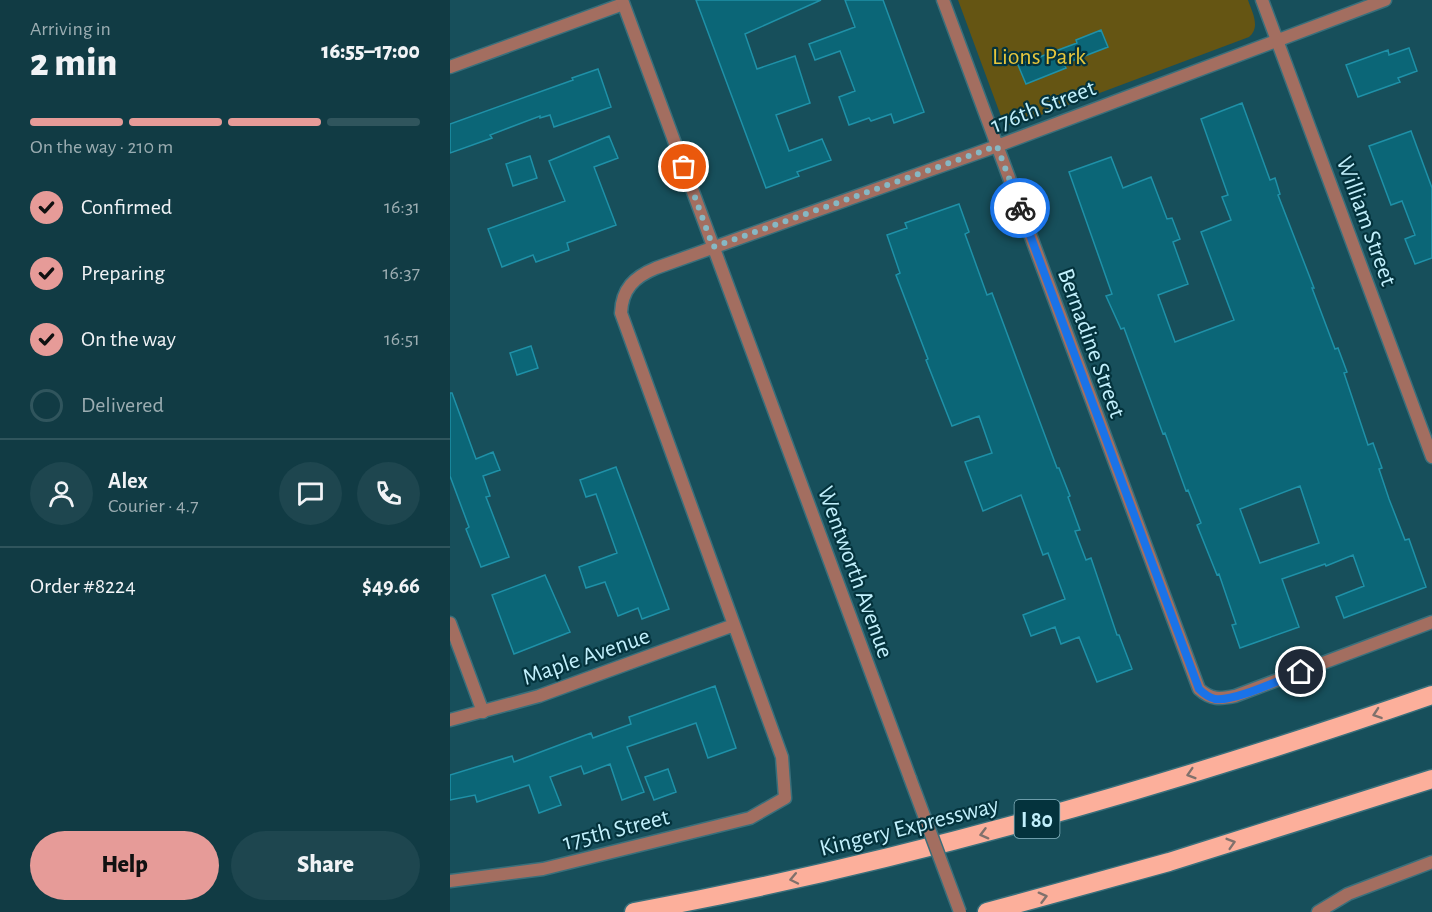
<!DOCTYPE html>
<html lang="en">
<head>
<meta charset="utf-8">
<style>
	:root { --surface:#113b44; --page:#1e464f; --text:#f1f3f6; --muted:#9cadb2; --line:#30555d; --accent:#e69b98 }
	body { margin:0; font-family:"Alegreya Sans",sans-serif; background:var(--page); color:var(--text); height:100vh; display:flex; flex-direction:column; font-size:22px; white-space:nowrap }
	* { box-sizing:border-box; margin:0 }
	p { font-size:20px; color:var(--muted) }
	.icon { flex:none; width:33px; height:33px; fill:none; stroke:currentColor; stroke-width:2; stroke-linecap:round; stroke-linejoin:round }
	.map { position:relative; flex:1; overflow:hidden }
	.drawer { display:flex; flex-direction:column; background:var(--surface); width:450px }
	.drawer>* { flex:none }
	.pin { position:absolute; display:grid; place-items:center; width:51px; height:51px; color:#fff; margin:-26px; border:3px solid #fff; border-radius:50%; box-shadow:0 2px 6px #0007 }
	.courier { position:absolute; display:grid; place-items:center; width:60px; height:60px; margin:-30px; border:4px solid #1a73e8; border-radius:50%; background:#fff; color:#222; box-shadow:0 2px 8px #0007 }
	.headline em { font-style:normal; font-weight:800 }
	.headline div { display:flex; flex-direction:column-reverse }
	.headline { display:flex; align-items:center; justify-content:space-between; height:102px; padding:0 30px }
	h1 { font-size:39px; font-weight:800; line-height:45px }
	.bar { display:grid; grid-template-columns:repeat(4,1fr); gap:9px 6px; align-content:center; height:72px; padding:0 30px }
	.bar i { height:8px; border-radius:4px; background:var(--line) }
	.bar .on { background:var(--accent) }
	.bar p { grid-column:span 4 }
	.line { display:flex; align-items:center; gap:15px; padding:0 30px; border-top:2px solid var(--line) }
	.line div { flex:1 }
	.round { display:grid; place-items:center; flex:none; width:63px; height:63px; border-radius:32px; background:var(--page) }
	ol { padding:0 30px; list-style:none }
	li { display:flex; align-items:center; gap:18px; height:66px }
	li p { margin-inline-start:auto }
	li .icon { padding:6px; border-radius:50%; background:var(--accent); color:#111; stroke-width:4 }
	li:last-child { color:var(--muted) }
	li i { width:33px; height:33px; border:3px solid var(--line); border-radius:50% }
	.action { display:flex; gap:12px; margin-top:auto; padding:12px 30px }
	.action a { flex:1; height:69px; border-radius:36px; background:var(--accent); color:#111; font-size:24px; font-weight:800; line-height:69px; text-align:center }
	.action a+a { background:var(--page); color:var(--text) }
	main { display:flex; flex:1; min-height:0 }
	.map>svg:first-child { display:block }
</style>
</head>
<body>
<main>
<section class="drawer">
<div class="headline"><div><h1>2 min</h1><p>Arriving in</p></div><em>16:55–17:00</em></div>
<div class="bar"><i class="on"></i><i class="on"></i><i class="on"></i><i></i><p>On the way · 210 m</p></div>
<ol>
<li><svg class="icon" aria-label="check" viewBox="0 0 24 24"><path d="M5 12l5 5 9-10"/></svg>Confirmed<p>16:31</p></li>
<li><svg class="icon" aria-label="check" viewBox="0 0 24 24"><path d="M5 12l5 5 9-10"/></svg>Preparing<p>16:37</p></li>
<li><svg class="icon" aria-label="check" viewBox="0 0 24 24"><path d="M5 12l5 5 9-10"/></svg>On the way<p>16:51</p></li>
<li><i></i>Delivered</li>
</ol>
<div class="line" style="height:108px"><a class="round"><svg class="icon" aria-label="person" viewBox="0 0 24 24"><circle cx="12" cy="8" r="4"/><path d="M4 21q1-7 8-7t8 7"/></svg></a><div><b>Alex</b><p>Courier · 4.7</p></div><a class="round"><svg class="icon" aria-label="chat" viewBox="0 0 24 24"><path d="M4 5h16v11H9l-5 4z"/></svg></a><a class="round"><svg class="icon" aria-label="phone" viewBox="0 0 24 24"><path d="M5 4h4l2 5-3 2q2 4 5 5l2-3 5 2v4C11 20 4 13 5 4z"/></svg></a></div>
<div class="line" style="height:78px"><div>Order #8224</div><b>$49.66</b></div>
<div class="action"><a>Help</a><a>Share</a></div>
</section>
<div class="map">
<svg width="982" height="912" viewBox="0 0 982 912">
	<rect width="100%" height="100%" fill="#174f5b"/>
	<path fill="#655513" d="M 508,0 L 798,0 C 802,12 811,27 799,37 L 567,124 L 557,125 L 552,119 Z"/>
	<path fill="#0b6677" stroke="#1f91a8" stroke-width="1.5" fill-rule="evenodd" d="M 246,0 L 371,0 L 295,34 L 307,69 L 345,56 L 360,103 L 326,115 L 339,151 L 372,139 L 381,160 L 347,172 L 349,176 L 316,188 Z
		M 395,0 L 433,0 L 474,112 L 444,123 L 441,114 L 421,121 L 419,118 L 399,125 L 389,97 L 405,91 L 390,51 L 365,60 L 359,44 L 405,27 Z
		M 651,30 L 658,47 L 614,64 L 616,68 L 576,84 L 568,65 L 627,43 L 626,40 Z
		M 959,48 L 967,71 L 948,78 L 950,82 L 908,97 L 896,65 L 938,50 L 939,55 Z
		M 148,69 L 161,107 L 104,127 L 100,115 L 90,118 L 90,116 L 40,135 L 42,138 L 0,153 L 0,124 L 123,80 L 122,78 Z
		M 792,103 L 820,180 L 825,178 L 830,194 L 828,195 L 864,288 L 862,288 L 885,349 L 888,348 L 897,372 L 894,373 L 918,445 L 923,443 L 932,468 L 929,469 L 939,499 L 955,540 L 959,539 L 976,587 L 894,618 L 886,597 L 914,586 L 903,555 L 876,566 L 875,564 L 832,579 L 849,627 L 790,648 L 782,625 L 786,624 L 769,574 L 767,575 L 747,525 L 751,523 L 738,490 L 736,491 L 715,433 L 713,434 L 674,328 L 671,329 L 656,296 L 662,294 L 619,172 L 661,157 L 673,188 L 701,177 L 717,219 L 722,218 L 730,239 L 723,242 L 738,284 L 708,295 L 725,342 L 784,320 L 751,232 L 781,220 L 772,197 L 778,195 L 751,119 ZM 850,486 L 869,543 L 810,563 L 790,509 Z
		M 961,131 L 982,188 L 982,258 L 965,264 L 955,239 L 965,235 L 952,201 L 941,205 L 919,146 Z
		M 159,136 L 168,158 L 144,167 L 166,225 L 117,243 L 119,250 L 86,262 L 83,255 L 52,267 L 38,229 L 115,201 L 99,161 Z
		M 80,156 L 87,178 L 63,186 L 56,164 Z
		M 509,204 L 519,232 L 515,234 L 537,295 L 542,293 L 607,468 L 609,468 L 620,496 L 618,497 L 630,530 L 625,531 L 636,560 L 641,558 L 667,635 L 669,635 L 682,669 L 647,682 L 629,637 L 611,644 L 605,627 L 581,636 L 573,615 L 615,599 L 598,553 L 593,555 L 571,495 L 533,511 L 515,462 L 542,453 L 529,416 L 502,426 L 476,360 L 478,359 L 446,275 L 450,273 L 437,235 L 457,228 L 455,223 Z
		M 81,346 L 88,368 L 67,375 L 60,353 Z
		M 0,393 L 2,393 L 26,459 L 43,452 L 50,470 L 33,476 L 40,496 L 36,497 L 59,557 L 31,567 L 16,529 L 19,527 L 0,476 Z
		M 166,467 L 219,609 L 192,619 L 188,608 L 168,616 L 155,582 L 136,588 L 129,567 L 167,553 L 146,494 L 136,497 L 130,480 Z
		M 95,575 L 120,632 L 64,654 L 42,595 Z
		M 265,686 L 286,748 L 258,758 L 246,723 L 177,747 L 194,792 L 172,800 L 160,764 L 134,774 L 131,766 L 100,777 L 111,805 L 89,813 L 79,785 L 27,802 L 25,795 L 0,800 L 0,775 L 62,756 L 64,762 L 141,733 L 143,738 L 181,724 L 179,717 Z
		M 218,769 L 226,792 L 204,800 L 195,777 Z"/>
	<g fill="none" stroke-linecap="round" stroke-linejoin="round">
		<g stroke="#396f7b" stroke-width="15">
			<path id="minor" d="M 493,0 L 749,689 C 761,700 770,699 785,696 L 982,622
				M 812,0 L 982,457
				M 0,67 L 173,4
				M 0,623 L 33,712
				M 0,720 L 89,696 L 284,625
				M 0,881 L 93,869 L 300,818 L 335,798 L 332,757 L 171,313 C 172,289 184,277 206,268 L 547,146 L 935,0
				M 868,912 L 898,894 L 982,862"/>
		</g>
		<g stroke="#396f7b" stroke-width="15">
			<path id="tertiary" d="M 172,0 L 460,778"/>
		</g>
		<g stroke="#396f7b" stroke-width="21">
			<path id="motorway" d="M 184,912 C 456,862 722,785 982,695
				M 537,912 L 719,862 L 982,779"/>
		</g>
		<use href="#minor" stroke="#a36e60" stroke-width="12"/>
		<use href="#tertiary" stroke="#a36e60" stroke-width="12"/>
		<use href="#motorway" stroke="#fcaf9b" stroke-width="18"/>
		<g stroke="#396f7b" stroke-width="15" stroke-linecap="butt">
			<path id="tertiary-bridge" d="M 460,778 L 510,912"/>
		</g>
		<use href="#tertiary-bridge" stroke="#a36e60" stroke-width="12"/>
	</g>
	<defs><path id="oneway-chevron" d="M-2-3.5L2.5 0L-2 3.5" fill="none" stroke-width="1.6" stroke-linecap="round" stroke-linejoin="round" transform="scale(1.5)"/></defs>
	<g stroke="#80716c">
		<use href="#oneway-chevron" transform="translate(927 714) rotate(161)"/>
		<use href="#oneway-chevron" transform="translate(741 774) rotate(163)"/>
		<use href="#oneway-chevron" transform="translate(534 834) rotate(165)"/>
		<use href="#oneway-chevron" transform="translate(781 843) rotate(-17)"/>
		<use href="#oneway-chevron" transform="translate(344 879) rotate(168)"/>
		<use href="#oneway-chevron" transform="translate(593 897) rotate(-15)"/>
	</g>
	<g fill="none" stroke-linecap="round" stroke-linejoin="round">
		<path stroke="#86b8c4" stroke-width="6" stroke-dasharray="0 10.8" d="M 234,167 L 263,247 L 547,146 L 570,208"/>
		<path stroke="#1a73e8" stroke-width="8" d="M 570,208 L 749,689 C 754,694 758,697 765,699 C 784,702 831,679 851,672"/>
	</g>
	<g text-anchor="middle" stroke-width="4.5" stroke-linejoin="round" paint-order="stroke">
		<rect fill="#04333d" stroke="#89b7c3" stroke-width="1.5" x="564.5" y="800" width="45" height="38" rx="4.5"/>
		<g font-size="22" font-weight="bold" fill="#c2f0fc">
			<text x="587" y="827">I 80</text>
		</g>
		<g font-size="24" fill="#e6c63d" stroke="#04333d">
			<text x="589" y="64">Lions Park</text>
		</g>
		<g font-size="24" fill="#c2f0fc" stroke="#04333d">
			<text transform="translate(593 106) rotate(-21)" y="8">176th Street</text>
			<text transform="translate(917 221) rotate(70)" y="8">William Street</text>
			<text transform="translate(642 343) rotate(70)" y="8">Bernadine Street</text>
			<text transform="translate(406 572) rotate(70)" y="8">Wentworth Avenue</text>
			<text transform="translate(136 656) rotate(-19)" y="8">Maple Avenue</text>
			<text transform="translate(459 826) rotate(-14)" y="8">Kingery Expressway</text>
			<text transform="translate(166 829) rotate(-14)" y="8">175th Street</text>
		</g>
	</g>
</svg>
<div class="pin" style="left:234px;top:167px;background:#ea580c"><svg class="icon" aria-label="bag" viewBox="0 0 24 24"><path d="M5 8h14l-1 12H6zM9 8a3 3 0 0 1 6 0"/></svg></div>
<div class="pin" style="left:851px;top:672px;background:#1f2937"><svg class="icon" aria-label="home" viewBox="0 0 24 24"><path d="M3 11l9-7 9 7M6 9v11h12V9"/></svg></div>
<div class="courier" style="left:570px;top:208px"><svg class="icon" aria-label="bike" viewBox="0 0 24 24"><circle cx="6" cy="16" r="4"/><circle cx="18" cy="16" r="4"/><path d="M6 16l4-8h5l3 8M10 8l3 8H6M13 5h3"/></svg></div>
</div>
</main>
</body>
</html>
